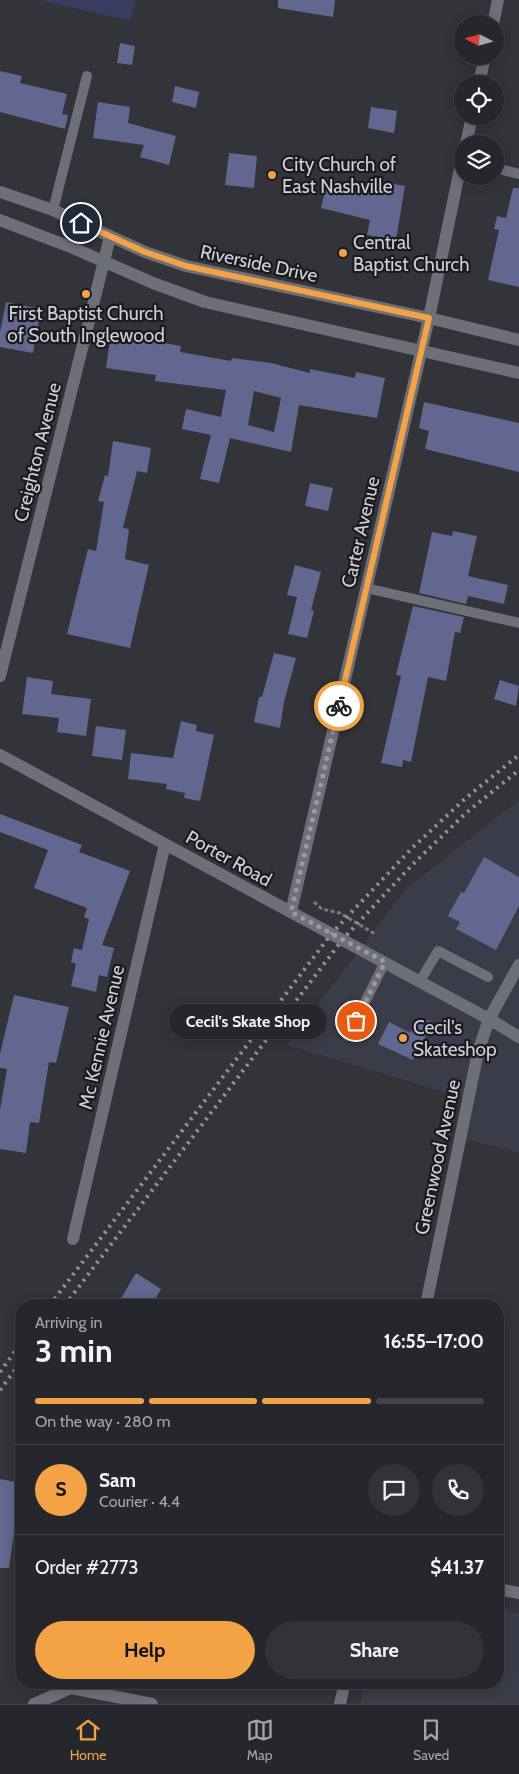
<!DOCTYPE html>
<html lang="en">
<head>
<meta charset="utf-8">
<style>
	:root { --surface:#26272c; --page:#323338; --text:#f1f3f6; --muted:#a4a5a9; --line:#424448; --accent:#f4a344 }
	body { margin:0; font-family:Cabin,sans-serif; background:var(--page); color:var(--text); height:100vh; display:flex; flex-direction:column; font-size:19px; white-space:nowrap }
	* { box-sizing:border-box; margin:0 }
	p { font-size:16px; color:var(--muted) }
	.icon { flex:none; width:28px; height:28px; fill:none; stroke:currentColor; stroke-width:2; stroke-linecap:round; stroke-linejoin:round }
	.map { position:relative; flex:1; overflow:hidden }
	.sheet { position:absolute; left:15px; top:1299px; width:489px; height:390px; display:flex; flex-direction:column; background:var(--surface); border-radius:20px; box-shadow:0 2px 12px #0003,0 0 0 1px var(--line) }
	.sheet>* { flex:none }
	.needle { width:32px; rotate:276deg }
	.controls { position:absolute; left:454px; top:15px; display:grid; gap:10px }
	.controls a { display:grid; place-items:center; width:50px; height:50px; border-radius:50%; background:var(--surface); box-shadow:0 2px 12px #0003,0 0 0 1px var(--line); font-size:25px }
	.pin { position:absolute; display:grid; place-items:center; width:42px; height:42px; color:#fff; margin:-21px; border:2px solid #fff; border-radius:50%; box-shadow:0 1px 5px #0007 }
	.courier { position:absolute; display:grid; place-items:center; width:50px; height:50px; margin:-25px; border:4px solid #f4a344; border-radius:50%; background:#fff; color:#222; box-shadow:0 1px 6px #0007 }
	.bubble { position:absolute; height:35px; border-radius:18px; background:var(--surface); box-shadow:0 2px 12px #0003,0 0 0 1px var(--line); font-size:16px; font-weight:800; line-height:35px; text-align:center }
	.head em { font-style:normal; font-weight:800 }
	.head div { display:flex; flex-direction:column-reverse }
	.head { display:flex; align-items:center; justify-content:space-between; height:85px; padding:0 20px }
	h1 { font-size:32px; font-weight:800; line-height:38px }
	.bar { display:grid; grid-template-columns:repeat(4,1fr); gap:8px 5px; align-content:center; height:60px; padding:0 20px }
	.bar i { height:6px; border-radius:4px; background:var(--line) }
	.bar .active { background:var(--accent) }
	.bar p { grid-column:span 4 }
	.line { display:flex; align-items:center; gap:12px; padding:0 20px; border-top:1px solid var(--line) }
	.line div { flex:1 }
	.round { display:grid; place-items:center; flex:none; width:52px; height:52px; border-radius:26px; background:var(--page) }
	.action { display:flex; gap:10px; margin-top:auto; padding:10px 20px }
	.action a { flex:1; height:58px; border-radius:30px; background:var(--accent); color:#111; font-size:20px; font-weight:800; line-height:58px; text-align:center }
	.action a+a { background:var(--page); color:var(--text) }
	.tabs { display:flex; justify-content:space-around; align-items:center; height:70px; border-top:1px solid var(--line); background:var(--surface); font-size:14px; color:var(--muted) }
	.tabs a { display:grid; justify-items:center; gap:2px }
	.tabs .active { color:var(--accent) }
	.map>svg:first-child { display:block }
</style>
</head>
<body>
<div class="map">
<svg width="519" height="1704" viewBox="0 0 519 1704">
	<rect width="100%" height="100%" fill="#32343a"/>
	<path fill="#3a3d49" d="M 519,800 L 519,1152 L 461,1138 L 468,1099 L 287,1045 L 406,889 Z
		M 498,1608 L 519,1613 L 519,1704 L 360,1704 L 365,1683 L 498,1682 Z"/>
	<path fill="#383d5f" d="M 40,0 L 136,0 L 130,21 Z"/>
	<path fill="#61678e" fill-rule="evenodd" d="M 278,0 L 335,0 L 333,17 L 278,8 Z
		M 120,43 L 135,46 L 132,65 L 117,63 Z
		M 0,71 L 22,76 L 20,83 L 67,94 L 62,114 L 68,115 L 65,129 L 0,112 Z
		M 175,86 L 199,92 L 196,108 L 172,102 Z
		M 98,102 L 130,107 L 128,123 L 176,136 L 169,165 L 140,157 L 144,145 L 93,138 Z
		M 371,107 L 397,111 L 394,133 L 368,128 Z
		M 229,153 L 257,156 L 254,188 L 225,185 Z
		M 328,179 L 375,191 L 377,181 L 405,186 L 396,240 L 367,235 L 370,220 L 321,208 Z
		M 513,188 L 519,188 L 519,287 L 488,280 L 499,230 L 494,229 L 497,216 L 506,218 Z
		M 6,302 L 41,309 L 33,353 L 0,347 L 0,332 Z
		M 111,334 L 181,346 L 180,352 L 231,361 L 232,358 L 271,363 L 310,373 L 310,369 L 355,378 L 356,372 L 385,378 L 377,418 L 299,405 L 291,452 L 230,438 L 219,483 L 200,479 L 211,435 L 182,429 L 186,409 L 221,417 L 226,390 L 155,381 L 156,375 L 106,368 ZM 254,391 L 281,398 L 274,432 L 248,425 Z
		M 424,402 L 519,423 L 519,472 L 425,449 L 429,431 L 419,428 Z
		M 113,441 L 151,448 L 147,473 L 137,471 L 123,528 L 129,529 L 125,559 L 149,565 L 130,648 L 67,634 L 88,549 L 96,551 L 104,502 L 98,501 L 105,475 L 108,476 Z
		M 310,483 L 333,488 L 328,511 L 305,506 Z
		M 453,531 L 477,536 L 468,576 L 508,585 L 504,604 L 468,596 L 466,604 L 419,593 L 432,532 L 452,536 Z
		M 295,565 L 321,572 L 311,610 L 314,611 L 307,638 L 288,634 L 297,597 L 287,595 Z
		M 413,606 L 464,617 L 460,633 L 455,632 L 446,681 L 428,677 L 411,762 L 403,760 L 402,767 L 381,763 L 401,676 L 396,675 Z
		M 274,653 L 296,658 L 284,702 L 280,728 L 254,722 L 259,697 L 262,697 Z
		M 27,677 L 53,681 L 51,694 L 91,699 L 86,736 L 57,732 L 59,718 L 22,714 Z
		M 500,680 L 519,686 L 516,706 L 494,699 Z
		M 181,721 L 197,725 L 196,731 L 214,735 L 200,801 L 184,798 L 185,793 L 166,789 L 167,784 L 128,779 L 131,753 L 173,758 Z
		M 96,726 L 126,730 L 122,760 L 92,756 Z
		M 0,814 L 82,845 L 79,852 L 130,871 L 102,945 L 114,948 L 107,977 L 99,975 L 96,992 L 71,986 L 76,964 L 71,962 L 74,948 L 82,950 L 89,919 L 84,917 L 87,908 L 34,888 L 48,850 L 0,832 Z
		M 484,857 L 519,877 L 519,906 L 496,950 L 456,929 L 460,922 L 448,916 L 461,892 L 464,893 Z
		M 14,995 L 69,1007 L 56,1063 L 49,1062 L 39,1123 L 30,1122 L 26,1153 L 0,1149 L 0,1110 L 7,1069 L 0,1068 L 0,1054 Z
		M 419,1018 L 433,1022 L 413,1060 L 378,1044 L 389,1022 L 410,1033 Z
		M 136,1273 L 161,1289 L 152,1305 L 117,1305 Z
		M 0,1479 L 21,1483 L 21,1501 L 18,1519 L 16,1519 L 9,1568 L 0,1568 Z"/>
	<g fill="none" stroke-linecap="round" stroke-linejoin="round">
		<path stroke="#78797f" stroke-width="3" stroke-dasharray="4 2.5" stroke-linecap="butt" d="M 314,902 L 322,909 L 340,913 L 375,934"/>
		<path stroke="#6e7077" stroke-width="10" d="M 495,168 L 519,174
			M 53,210 L 87,76
			M 366,588 L 519,623
			M 420,981 L 438,951 L 488,977
			M 348,1036 L 385,962"/>
		<path stroke="#6e7077" stroke-width="12" d="M 493,24 L 498,0
			M 479,84 L 485,56
			M 466,144 L 472,116
			M 0,676 L 110,237
			M 291,912 L 429,318 L 462,159
			M 73,1239 L 165,844
			M 498,1589 L 519,1593
			M 34,1704 L 71,1688 L 152,1704"/>
		<path stroke="#6e7077" stroke-width="12" d="M 0,192 L 53,210 L 145,252 L 186,266 L 429,318 L 519,340
			M 0,220 L 73,248 L 153,283 L 205,302 L 519,373
			M 0,755 L 489,1019 L 519,1037
			M 426,1305 L 478,1052 L 489,1019 L 519,965
			M 340,1704 L 345,1682"/>
		<path stroke="#939499" stroke-width="4" stroke-dasharray="2.5 5" stroke-linecap="butt" d="M 50,1305 L 332,933 L 411,849 L 467,797 L 519,755
			M 65,1305 L 343,939 L 412,865 L 466,813 L 519,770
			M 0,1372 L 21,1343
			M 0,1390 L 21,1362"/>
	</g>
	<g fill="none" stroke-linecap="round" stroke-linejoin="round">
		<path stroke="#999a9f" stroke-width="5" stroke-dasharray="0 9" d="M 339,706 L 291,912 L 385,962 L 356,1021"/>
		<path stroke="#f4a344" stroke-width="6" d="M 81,223 L 145,252 L 186,266 L 429,318 L 339,706"/>
	</g>
	<g fill="#f4a344" stroke="#1b1b1f" stroke-width="2">
		<circle cx="272" cy="175" r="5"/>
		<circle cx="343" cy="253" r="5"/>
		<circle cx="86" cy="294" r="5"/>
		<circle cx="403" cy="1038" r="5"/>
	</g>
	<g text-anchor="middle" stroke-width="4.5" stroke-linejoin="round" paint-order="stroke">
		<g font-size="19" fill="#d0d1d6" stroke="#1b1b1f" text-anchor="start">
			<text x="282" y="171">City Church of<tspan x="282" dy="22">East Nashville</tspan></text>
			<text x="353" y="249">Central<tspan x="353" dy="22">Baptist Church</tspan></text>
			<text x="86" y="320" text-anchor="middle">First Baptist Church<tspan x="86" dy="22">of South Inglewood</tspan></text>
			<text x="413" y="1034">Cecil's<tspan x="413" dy="22">Skateshop</tspan></text>
		</g>
		<g font-size="19" fill="#d0d1d6" stroke="#1b1b1f">
			<text transform="translate(259 263) rotate(12)" y="7">Riverside Drive</text>
			<text transform="translate(37 452) rotate(-76)" y="7">Creighton Avenue</text>
			<text transform="translate(360 532) rotate(-77)" y="7">Carter Avenue</text>
			<text transform="translate(229 858) rotate(29)" y="7">Porter Road</text>
			<text transform="translate(101 1037) rotate(-77)" y="7">Mc Kennie Avenue</text>
			<text transform="translate(437 1157) rotate(-78)" y="7">Greenwood Avenue</text>
		</g>
	</g>
</svg>
<div class="controls">
<a><svg class="needle" viewBox="-14 -14 28 28"><path d="M0-13l5 13h-10z" fill="#e53935"/><path d="M0 13l5-13h-10z" fill="#a4a5a9"/></svg></a>
<a><svg class="icon" aria-label="locate" viewBox="0 0 24 24"><circle cx="12" cy="12" r="6"/><path d="M12 2v4M12 18v4M2 12h4M18 12h4"/></svg></a>
<a><svg class="icon" aria-label="layers" viewBox="0 0 24 24"><path d="M12 4l9 5-9 5-9-5zM3 14l9 5 9-5"/></svg></a>
</div>
<div class="pin" style="left:356px;top:1021px;background:#ea580c"><svg class="icon" aria-label="bag" viewBox="0 0 24 24"><path d="M5 8h14l-1 12H6zM9 8a3 3 0 0 1 6 0"/></svg></div>
<div class="pin" style="left:81px;top:223px;background:#1f2937"><svg class="icon" aria-label="home" viewBox="0 0 24 24"><path d="M3 11l9-7 9 7M6 9v11h12V9"/></svg></div>
<div class="courier" style="left:339px;top:706px"><svg class="icon" aria-label="bike" viewBox="0 0 24 24"><circle cx="6" cy="16" r="4"/><circle cx="18" cy="16" r="4"/><path d="M6 16l4-8h5l3 8M10 8l3 8H6M13 5h3"/></svg></div>
<div class="bubble" style="left:169px;top:1004px;width:158px">Cecil's Skate Shop</div>
<section class="sheet">
<div class="head"><div><h1>3 min</h1><p>Arriving in</p></div><em>16:55–17:00</em></div>
<div class="bar"><i class="active"></i><i class="active"></i><i class="active"></i><i></i><p>On the way · 280 m</p></div>
<div class="line" style="height:90px"><b class="round" style="background:var(--accent);color:#111">S</b><div><b>Sam</b><p>Courier · 4.4</p></div><a class="round"><svg class="icon" aria-label="chat" viewBox="0 0 24 24"><path d="M4 5h16v11H9l-5 4z"/></svg></a><a class="round"><svg class="icon" aria-label="phone" viewBox="0 0 24 24"><path d="M5 4h4l2 5-3 2q2 4 5 5l2-3 5 2v4C11 20 4 13 5 4z"/></svg></a></div>
<div class="line" style="height:65px"><div>Order #2773</div><b>$41.37</b></div>
<div class="action"><a>Help</a><a>Share</a></div>
</section>
</div>
<nav class="tabs">
<a class="active"><svg class="icon" aria-label="home" viewBox="0 0 24 24"><path d="M3 11l9-7 9 7M6 9v11h12V9"/></svg>Home</a>
<a><svg class="icon" aria-label="map" viewBox="0 0 24 24"><path d="M3 6l6-2 6 2 6-2v14l-6 2-6-2-6 2zM9 4v14M15 6v14"/></svg>Map</a>
<a><svg class="icon" aria-label="saved" viewBox="0 0 24 24"><path d="M7 4h10v16l-5-4-5 4z"/></svg>Saved</a>
</nav>
</body>
</html>
